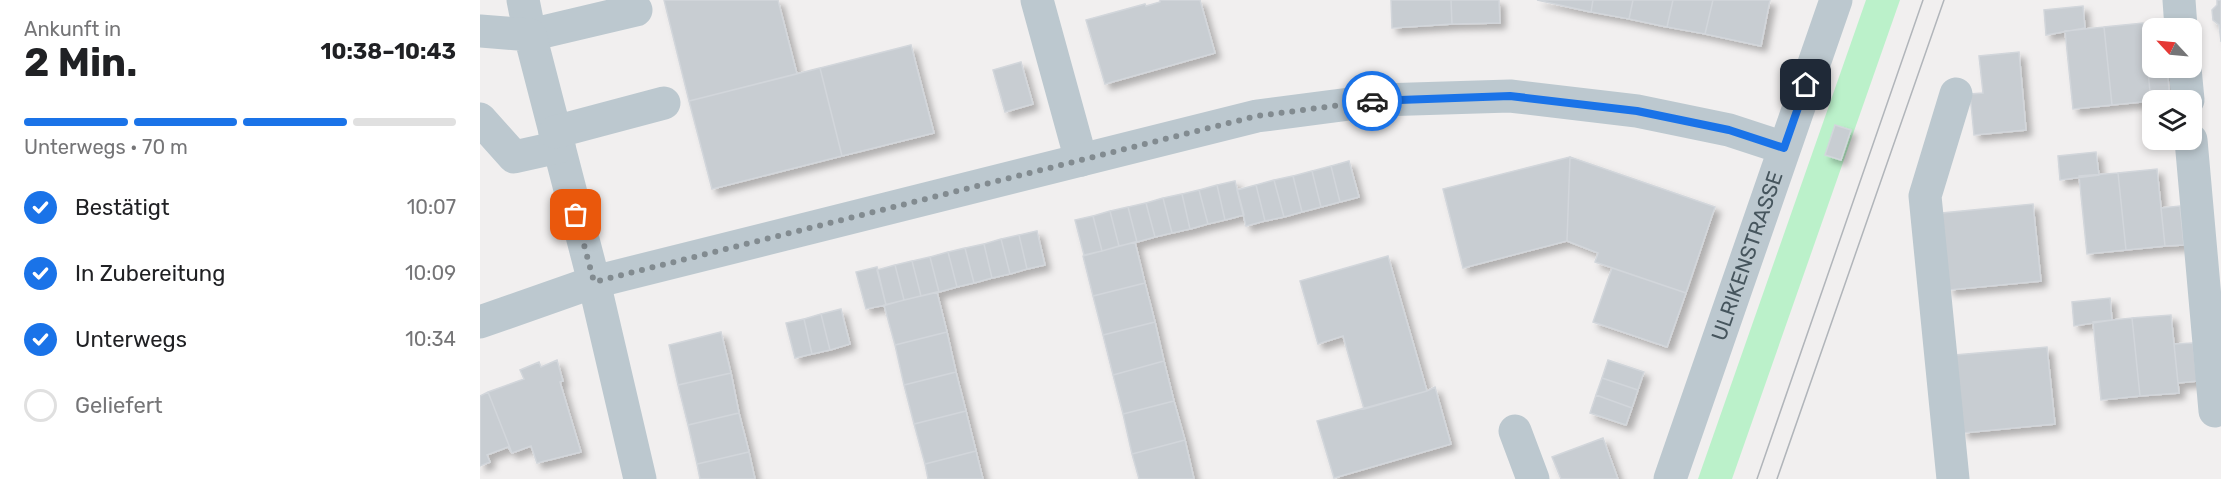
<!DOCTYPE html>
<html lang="de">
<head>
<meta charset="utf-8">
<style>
	:root { --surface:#fff; --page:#f6f6f6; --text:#202124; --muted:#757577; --line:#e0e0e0; --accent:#1a73e8 }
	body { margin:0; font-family:Rubik,sans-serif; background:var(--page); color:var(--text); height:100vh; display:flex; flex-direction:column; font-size:22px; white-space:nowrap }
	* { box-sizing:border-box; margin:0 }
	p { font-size:20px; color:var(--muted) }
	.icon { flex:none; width:33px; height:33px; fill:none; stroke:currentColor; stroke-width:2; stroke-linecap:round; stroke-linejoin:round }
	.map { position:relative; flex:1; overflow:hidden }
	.drawer { display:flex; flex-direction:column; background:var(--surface); width:480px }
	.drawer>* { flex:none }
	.needle { width:39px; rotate:296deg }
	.fabs { position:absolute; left:1662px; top:18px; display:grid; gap:12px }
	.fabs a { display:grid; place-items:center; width:60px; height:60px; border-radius:12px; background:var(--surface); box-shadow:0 3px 9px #0003; font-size:30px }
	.pin { position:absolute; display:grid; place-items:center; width:51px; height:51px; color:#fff; margin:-26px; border-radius:12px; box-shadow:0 3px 9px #0006 }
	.courier { position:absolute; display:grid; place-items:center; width:60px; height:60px; margin:-30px; border:4px solid #1a73e8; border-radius:50%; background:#fff; color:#222; box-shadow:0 2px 8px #0007 }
	.head em { font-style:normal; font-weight:700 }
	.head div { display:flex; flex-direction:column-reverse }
	.head { display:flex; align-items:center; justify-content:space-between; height:102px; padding:0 24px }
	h1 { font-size:39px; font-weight:700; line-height:45px }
	.bar { display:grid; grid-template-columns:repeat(4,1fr); gap:9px 6px; align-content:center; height:72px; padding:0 24px }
	.bar i { height:8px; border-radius:4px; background:var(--line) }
	.bar .selected { background:var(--accent) }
	.bar p { grid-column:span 4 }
	ol { padding:0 24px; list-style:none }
	li { display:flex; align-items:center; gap:18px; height:66px }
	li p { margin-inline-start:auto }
	li .icon { padding:6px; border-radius:50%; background:var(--accent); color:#fff; stroke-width:4 }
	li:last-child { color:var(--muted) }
	li i { width:33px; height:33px; border:3px solid var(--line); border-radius:50% }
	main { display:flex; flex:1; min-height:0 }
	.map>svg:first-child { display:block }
</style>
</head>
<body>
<main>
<section class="drawer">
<div class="head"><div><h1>2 Min.</h1><p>Ankunft in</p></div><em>10:38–10:43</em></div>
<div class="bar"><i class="selected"></i><i class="selected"></i><i class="selected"></i><i></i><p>Unterwegs · 70 m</p></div>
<ol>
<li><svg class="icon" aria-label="check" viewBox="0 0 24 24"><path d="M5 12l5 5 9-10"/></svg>Bestätigt<p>10:07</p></li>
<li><svg class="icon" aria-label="check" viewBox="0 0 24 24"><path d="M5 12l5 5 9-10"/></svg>In Zubereitung<p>10:09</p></li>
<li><svg class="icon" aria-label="check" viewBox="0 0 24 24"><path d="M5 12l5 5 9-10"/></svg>Unterwegs<p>10:34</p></li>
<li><i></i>Geliefert</li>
</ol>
</section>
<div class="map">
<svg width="1741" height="479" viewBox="0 0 1741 479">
	<defs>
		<filter id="shadow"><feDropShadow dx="5.5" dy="5.5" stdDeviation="3" flood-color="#0004"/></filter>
	</defs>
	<rect width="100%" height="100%" fill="#f1efef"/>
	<path fill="#bbf1ca" d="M 1386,0 L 1420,0 L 1252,479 L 1218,479 Z"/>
	<path fill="#c8cdd2" stroke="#d2d6db" stroke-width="1.5" filter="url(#shadow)" d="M 184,0 L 298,0 L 317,74 L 209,101 Z
		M 680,0 L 720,0 L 735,53 L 625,84 L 606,20 L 665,4 L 666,6 L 680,2 Z
		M 911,0 L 971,0 L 972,24 L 912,28 Z
		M 971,0 L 1019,0 L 1020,23 L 972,24 Z
		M 1057,0 L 1113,0 L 1111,12 Z
		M 1113,0 L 1153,0 L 1149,19 L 1111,12 Z
		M 1153,0 L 1193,0 L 1187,27 L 1149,19 Z
		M 1193,0 L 1233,0 L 1225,34 L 1187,27 Z
		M 1233,0 L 1290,0 L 1281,46 L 1225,34 Z
		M 1737,0 L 1741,0 L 1741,42 L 1739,25 L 1733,20 L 1732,10 L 1737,5 Z
		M 1603,6 L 1605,28 L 1566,35 L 1564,10 Z
		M 1663,23 L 1671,101 L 1632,105 L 1624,27 Z
		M 1624,27 L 1632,105 L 1593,109 L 1585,31 Z
		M 431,45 L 454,133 L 362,156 L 340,68 Z
		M 1539,52 L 1546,130 L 1494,135 L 1490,94 L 1503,93 L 1499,56 Z
		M 541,62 L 553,104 L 525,112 L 513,70 Z
		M 1667,62 L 1672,62 L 1672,68 L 1687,68 L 1690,99 L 1671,101 Z
		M 340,68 L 362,156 L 232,189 L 209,101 Z
		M 1355,125 L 1371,130 L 1361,160 L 1345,155 Z
		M 1616,152 L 1619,175 L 1580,180 L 1578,156 Z
		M 1090,157 L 1235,207 L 1206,293 L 1115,262 L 1118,253 L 1087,241 Z
		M 1090,157 L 1087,241 L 983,268 L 963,189 Z
		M 869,161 L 879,197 L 860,202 L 851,166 Z
		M 851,166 L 860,202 L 841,207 L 832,171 Z
		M 1677,169 L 1685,246 L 1646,250 L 1638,173 Z
		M 832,171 L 841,207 L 822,212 L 813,176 Z
		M 1638,173 L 1646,250 L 1607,254 L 1599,176 Z
		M 813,176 L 822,212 L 804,217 L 794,180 Z
		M 794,180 L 804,217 L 785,221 L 776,185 Z
		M 755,181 L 764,215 L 745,220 L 737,185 Z
		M 737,185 L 745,220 L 728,224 L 719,190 Z
		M 776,185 L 785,221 L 766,226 L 757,190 Z
		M 719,190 L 728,224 L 710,229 L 702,194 Z
		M 702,194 L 710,229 L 692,233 L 683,198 Z
		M 683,198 L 692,233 L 675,237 L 666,203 Z
		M 666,203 L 675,237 L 657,242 L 648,207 Z
		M 1553,204 L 1561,281 L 1469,290 L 1462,213 Z
		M 1700,206 L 1704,245 L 1685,246 L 1681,208 Z
		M 648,207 L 657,242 L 639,246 L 630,211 Z
		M 630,211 L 639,246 L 622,251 L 613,216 Z
		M 613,216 L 622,251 L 604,255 L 595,220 Z
		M 557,231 L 565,265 L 547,269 L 539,235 Z
		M 539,235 L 547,269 L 530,274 L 521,239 Z
		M 521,239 L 530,274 L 512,278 L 504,244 Z
		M 655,242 L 665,283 L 613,296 L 603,256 Z
		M 504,244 L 512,278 L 494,283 L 485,248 Z
		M 485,248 L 494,283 L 477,287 L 468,252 Z
		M 468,252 L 477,287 L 459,292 L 450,257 Z
		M 908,256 L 947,391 L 884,409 L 863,336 L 838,344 L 820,281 Z
		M 450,257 L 459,292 L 441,296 L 432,261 Z
		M 432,261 L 441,296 L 424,300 L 415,265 Z
		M 415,265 L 424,300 L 406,305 L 397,270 Z
		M 397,267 L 406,305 L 386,309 L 376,272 Z
		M 1132,268 L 1206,293 L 1187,347 L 1113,322 Z
		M 665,283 L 675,322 L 623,335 L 613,296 Z
		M 457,292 L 467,332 L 415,345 L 404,305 Z
		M 1630,298 L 1632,320 L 1594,326 L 1592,302 Z
		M 361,309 L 370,344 L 350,350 L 341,314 Z
		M 341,314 L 350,350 L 332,354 L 324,319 Z
		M 1691,315 L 1699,393 L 1660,396 L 1652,318 Z
		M 1652,318 L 1660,396 L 1621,400 L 1613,322 Z
		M 324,319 L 332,354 L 315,358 L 306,323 Z
		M 675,322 L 684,361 L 633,375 L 623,335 Z
		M 241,332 L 251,373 L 198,385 L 189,345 Z
		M 467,332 L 476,372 L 424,385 L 415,345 Z
		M 1713,343 L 1717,381 L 1698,383 L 1694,344 Z
		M 1567,347 L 1575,424 L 1483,433 L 1475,355 Z
		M 77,360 L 83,381 L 80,382 L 101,452 L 57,463 L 51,446 L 32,453 L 8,392 L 44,379 L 40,370 L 59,362 L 61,367 Z
		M 1128,360 L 1164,372 L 1158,390 L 1122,378 Z
		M 684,361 L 694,401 L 643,414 L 633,375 Z
		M 476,372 L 486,411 L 434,424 L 424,385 Z
		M 251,373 L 259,413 L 208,425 L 198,385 Z
		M 1122,378 L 1158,390 L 1152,408 L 1116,395 Z
		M 955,387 L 971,444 L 854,478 L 837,421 L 947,391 Z
		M 8,392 L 32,453 L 28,447 L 7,455 L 10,462 L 0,466 L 0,396 Z
		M 1116,395 L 1152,408 L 1146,425 L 1110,413 Z
		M 694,401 L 705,440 L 652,454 L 643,414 Z
		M 486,411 L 496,451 L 445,464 L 434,424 Z
		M 259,413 L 269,452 L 217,464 L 208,425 Z
		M 1123,438 L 1138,479 L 1081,479 L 1072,457 Z
		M 705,440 L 714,479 L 659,479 L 652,454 Z
		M 496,451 L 503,479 L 448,479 L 445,464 Z
		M 269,452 L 275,479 L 220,479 L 217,464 Z"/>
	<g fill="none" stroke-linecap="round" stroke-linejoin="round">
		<g stroke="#bcc8cf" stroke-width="33">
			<path d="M 43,0 L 50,35 L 156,10"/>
			<path d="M 557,0 L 601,160"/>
			<path d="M 1699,0 L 1701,28"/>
			<path d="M 0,31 L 50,35 L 114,282 L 160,479"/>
			<path d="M 1705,68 L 1708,100"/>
			<path d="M 0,119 L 34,157 L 79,147"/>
			<path d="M 75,132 L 184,103"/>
			<path d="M 1711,140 L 1735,411"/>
			<path d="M 0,322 L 114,282 L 777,116 L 900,100 L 1030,96 L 1157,111 L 1249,130 L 1304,148"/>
			<path d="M 1035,431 L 1053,479"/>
			<path id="s1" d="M 1190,479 L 1356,0"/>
			<path d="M 1473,479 L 1445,196 L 1476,94"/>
		</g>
		<path stroke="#b1b5ba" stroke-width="1.5" d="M 1277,479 L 1443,0
			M 1297,479 L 1464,0"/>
	</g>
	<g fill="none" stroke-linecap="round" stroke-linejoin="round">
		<path stroke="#828b90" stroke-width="6" stroke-dasharray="0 10.8" d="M 96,215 L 114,282 L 777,116 L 892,101"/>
		<path stroke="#1a73e8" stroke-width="8" d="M 892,101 L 1030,96 L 1157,111 L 1249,130 L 1304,148 L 1326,85"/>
	</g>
	<g text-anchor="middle" stroke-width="5" stroke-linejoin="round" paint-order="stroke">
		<g font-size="21" fill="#46555d" stroke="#fff">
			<text dy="7" stroke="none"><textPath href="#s1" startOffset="236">ULRIKENSTRASSE</textPath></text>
		</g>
	</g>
</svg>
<div class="fabs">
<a><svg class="needle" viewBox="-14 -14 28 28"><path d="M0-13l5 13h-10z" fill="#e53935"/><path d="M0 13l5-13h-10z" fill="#757577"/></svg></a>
<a><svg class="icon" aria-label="layers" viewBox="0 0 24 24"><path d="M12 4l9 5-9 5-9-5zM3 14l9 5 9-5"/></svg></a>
</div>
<div class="pin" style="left:96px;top:215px;background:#ea580c"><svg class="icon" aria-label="bag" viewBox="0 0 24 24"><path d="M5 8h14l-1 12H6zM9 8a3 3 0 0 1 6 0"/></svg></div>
<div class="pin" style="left:1326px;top:85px;background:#1f2937"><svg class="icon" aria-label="home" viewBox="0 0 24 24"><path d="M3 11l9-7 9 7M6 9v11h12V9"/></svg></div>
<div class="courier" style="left:892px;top:101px"><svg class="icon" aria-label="car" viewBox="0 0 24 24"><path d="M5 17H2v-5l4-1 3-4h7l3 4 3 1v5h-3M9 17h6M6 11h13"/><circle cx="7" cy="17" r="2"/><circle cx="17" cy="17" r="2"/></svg></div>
</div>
</main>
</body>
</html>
